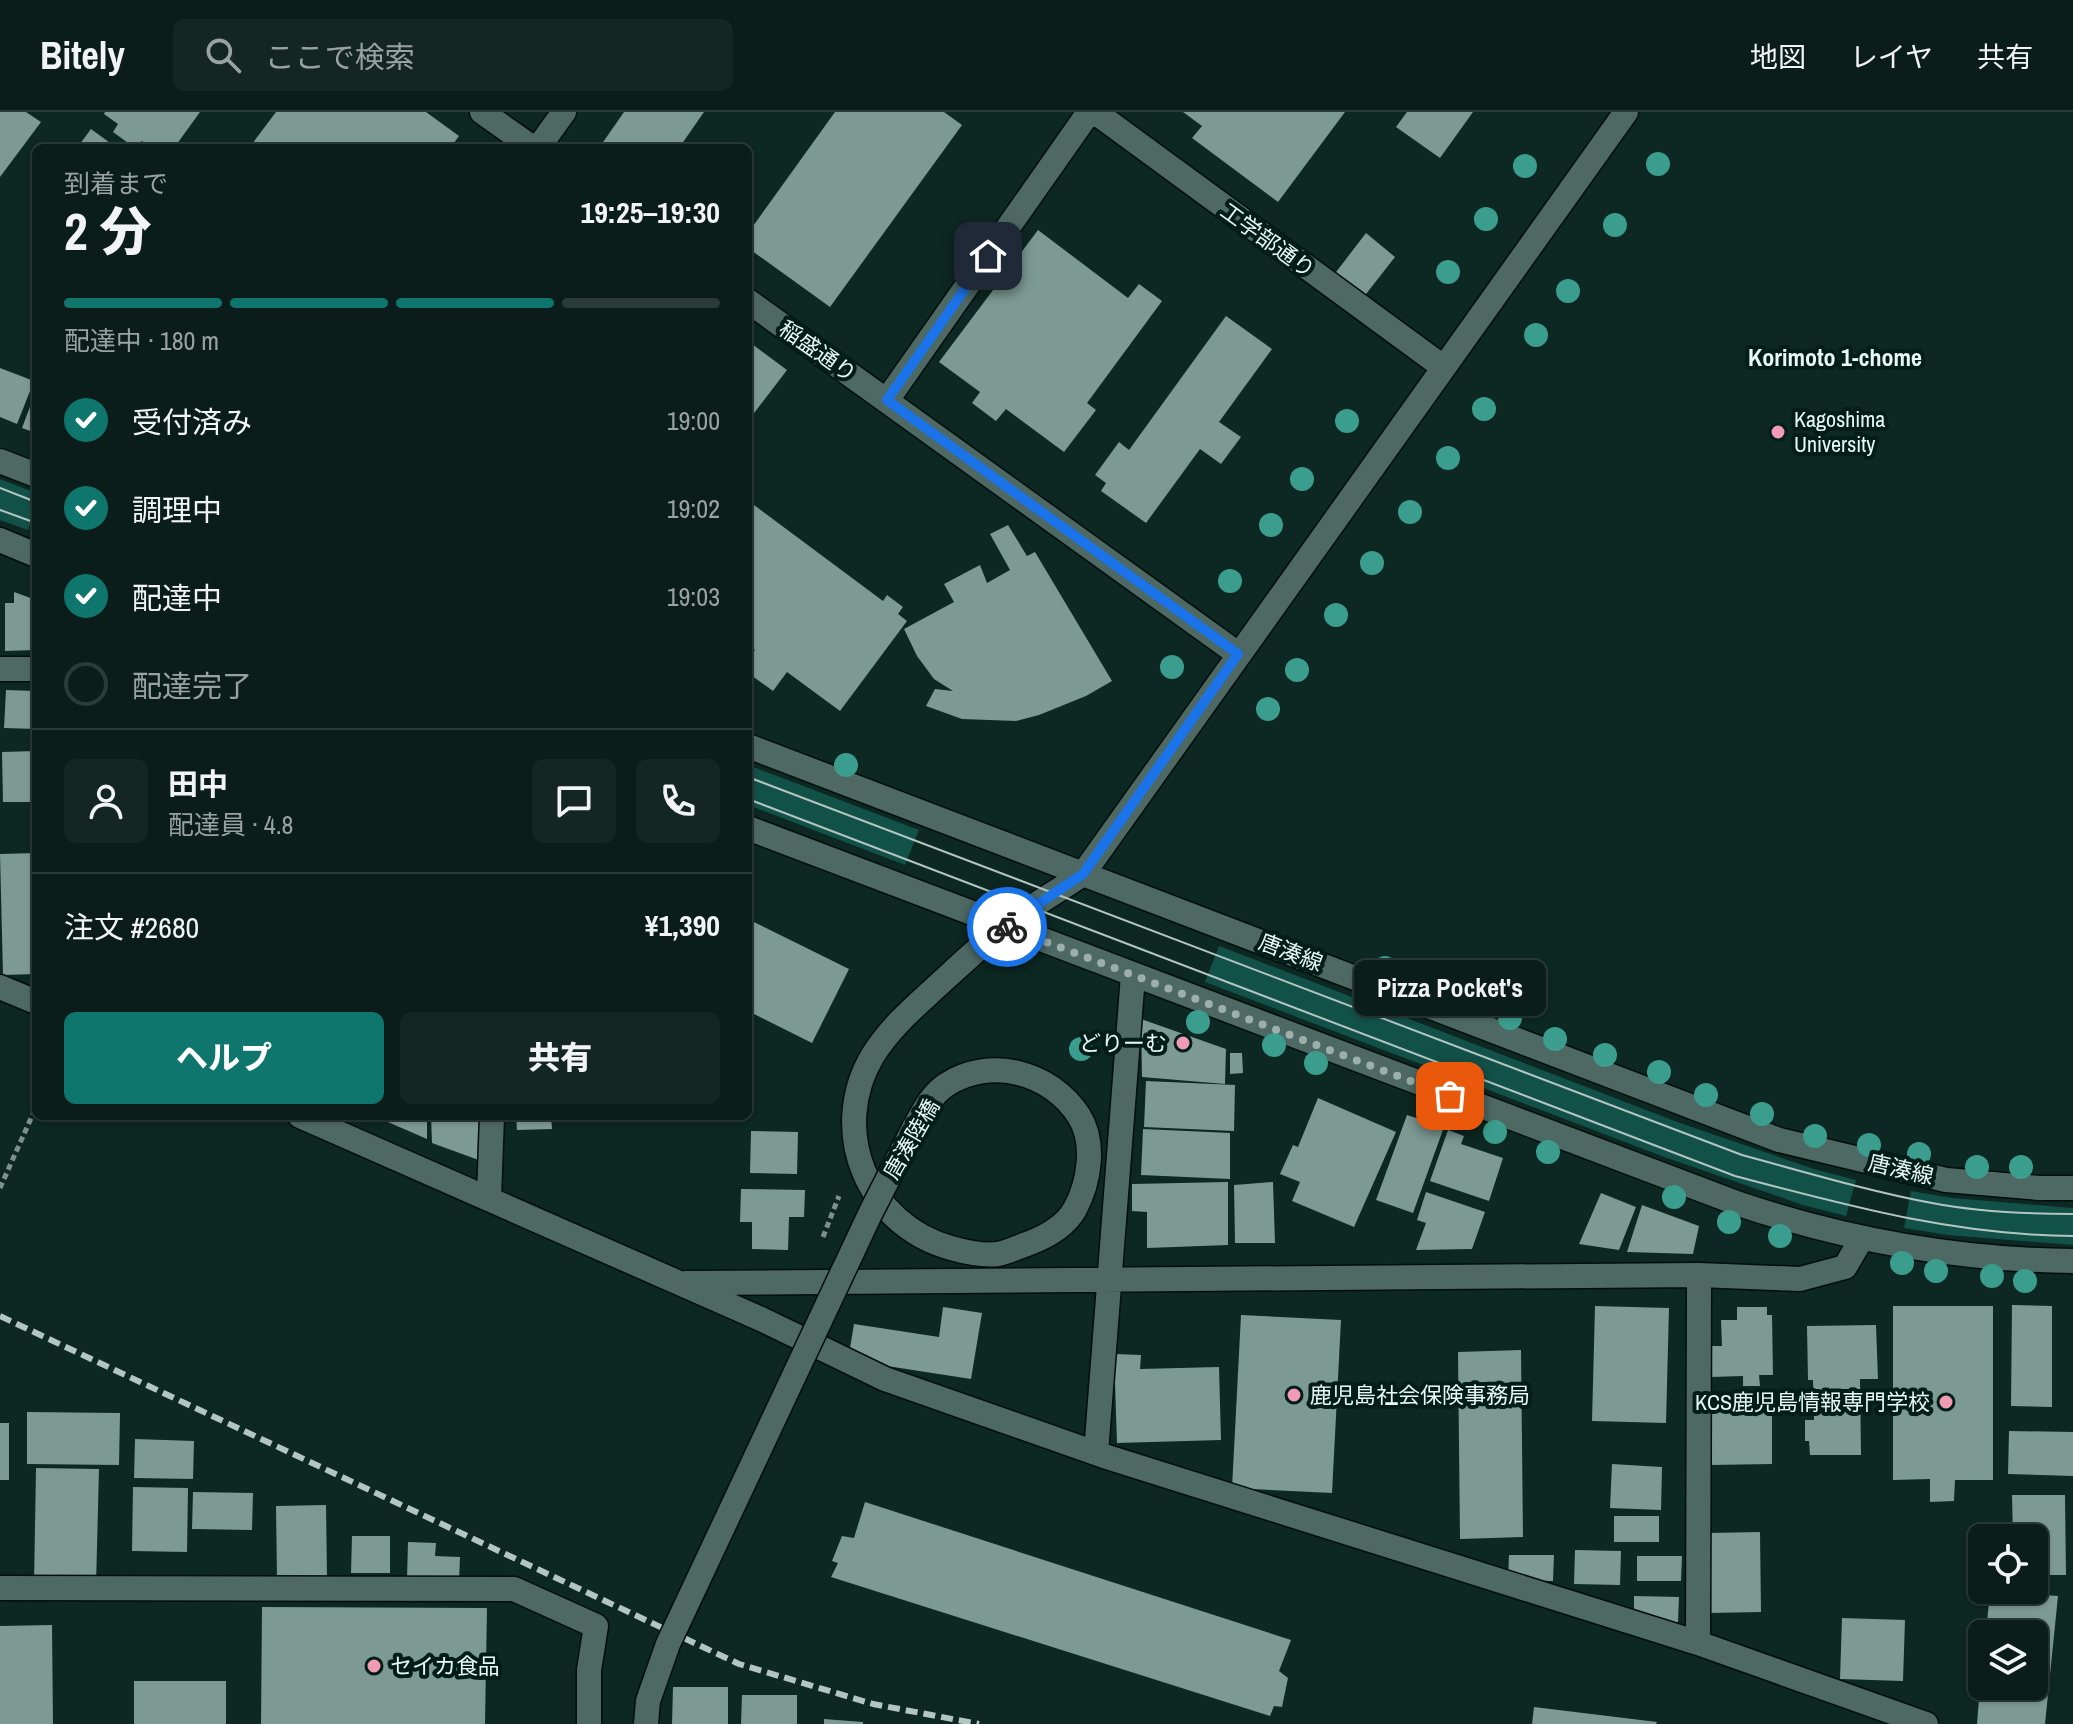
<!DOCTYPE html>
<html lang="ja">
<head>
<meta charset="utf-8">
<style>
	:root { --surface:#0a1d1a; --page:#132623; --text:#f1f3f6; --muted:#99a2a2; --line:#2a3b39; --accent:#0f766e }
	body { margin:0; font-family:"Archivo Narrow","Noto Sans JP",sans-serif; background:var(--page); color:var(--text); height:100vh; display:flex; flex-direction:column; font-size:30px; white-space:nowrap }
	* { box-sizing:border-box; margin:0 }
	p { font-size:26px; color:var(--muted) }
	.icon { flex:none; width:44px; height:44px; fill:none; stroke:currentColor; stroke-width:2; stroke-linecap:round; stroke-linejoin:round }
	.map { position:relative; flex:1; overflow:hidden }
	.side { position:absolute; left:32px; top:32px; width:720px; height:976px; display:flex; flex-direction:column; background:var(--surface); border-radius:12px; box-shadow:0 2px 6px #0004,0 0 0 2px var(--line) }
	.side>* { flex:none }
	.controls { position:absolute; left:1968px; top:1412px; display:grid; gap:16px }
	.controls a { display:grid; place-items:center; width:80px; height:80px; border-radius:12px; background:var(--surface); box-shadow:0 2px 6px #0004,0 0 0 2px var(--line); font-size:40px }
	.pin { position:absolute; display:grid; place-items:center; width:68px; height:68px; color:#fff; margin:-34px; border-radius:16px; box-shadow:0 4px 12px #0006 }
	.courier { position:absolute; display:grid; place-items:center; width:80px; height:80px; margin:-40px; border:6px solid #1a73e8; border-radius:50%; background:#fff; color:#222; box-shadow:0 2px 10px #0007 }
	.bubble { position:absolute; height:56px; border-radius:12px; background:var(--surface); box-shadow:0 2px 6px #0004,0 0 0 2px var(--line); font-size:26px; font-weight:800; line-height:56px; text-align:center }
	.overview em { font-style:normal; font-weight:800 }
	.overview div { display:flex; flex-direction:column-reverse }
	.overview { display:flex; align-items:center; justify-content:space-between; height:136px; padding:0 32px }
	h1 { font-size:52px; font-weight:800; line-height:60px }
	.bar { display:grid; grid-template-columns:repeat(4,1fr); gap:12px 8px; align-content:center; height:96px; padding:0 32px }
	.bar i { height:10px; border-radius:6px; background:var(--line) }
	.bar .current { background:var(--accent) }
	.bar p { grid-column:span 4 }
	.line { display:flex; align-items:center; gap:20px; padding:0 32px; border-top:2px solid var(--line) }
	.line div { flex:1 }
	.round { display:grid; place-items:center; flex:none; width:84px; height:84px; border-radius:12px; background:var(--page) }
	ol { padding:0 32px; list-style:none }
	li { display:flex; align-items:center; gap:24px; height:88px }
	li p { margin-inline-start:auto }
	li .icon { padding:8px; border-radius:50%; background:var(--accent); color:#fff; stroke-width:4 }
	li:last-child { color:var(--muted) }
	li i { width:44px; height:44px; border:4px solid var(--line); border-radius:50% }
	.action { display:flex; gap:16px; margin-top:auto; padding:16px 32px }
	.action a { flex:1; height:92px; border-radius:12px; background:var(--accent); color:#fff; font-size:32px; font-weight:800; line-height:92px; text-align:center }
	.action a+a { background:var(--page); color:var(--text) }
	header { display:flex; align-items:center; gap:48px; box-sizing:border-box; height:112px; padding:0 40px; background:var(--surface); border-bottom:2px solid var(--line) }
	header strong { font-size:38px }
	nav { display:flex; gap:44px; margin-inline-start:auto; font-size:28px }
	.search { width:560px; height:72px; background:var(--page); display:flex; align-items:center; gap:20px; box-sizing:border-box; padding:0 28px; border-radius:12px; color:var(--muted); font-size:30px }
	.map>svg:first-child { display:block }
</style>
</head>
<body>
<header>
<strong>Bitely</strong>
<div class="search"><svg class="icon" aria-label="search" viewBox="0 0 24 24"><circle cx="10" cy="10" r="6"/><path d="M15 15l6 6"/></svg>ここで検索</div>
<nav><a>地図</a><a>レイヤ</a><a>共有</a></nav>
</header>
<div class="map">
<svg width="2073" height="1612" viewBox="0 0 2073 1612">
	<rect width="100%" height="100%" fill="#0d2722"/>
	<path fill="#125148" d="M 0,367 L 36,381 L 36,397 L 28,418 L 0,408 Z
		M 748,653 L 919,718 L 905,753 L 748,693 Z
		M 1219,834 L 1680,1011 L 1814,1057 L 1856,1068 L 1846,1104 L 1803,1093 L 1667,1046 L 1205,870 Z
		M 1911,1079 L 1952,1086 L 2073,1096 L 2073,1133 L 1948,1123 L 1904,1116 Z"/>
	<path fill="#7d9993" d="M 0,0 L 26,0 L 41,10 L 0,65 Z
		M 105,0 L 200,0 L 174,36 L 151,36 L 142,29 L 135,36 L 113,20 L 118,12 L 104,2 Z
		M 276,0 L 426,0 L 459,24 L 450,36 L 249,36 Z
		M 624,0 L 704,0 L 679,36 L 599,36 Z
		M 835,0 L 944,0 L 962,13 L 830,195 L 748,136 L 748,121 Z
		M 1183,0 L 1345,0 L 1278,90 L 1192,26 L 1202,14 Z
		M 1407,0 L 1473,0 L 1440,46 L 1396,15 Z
		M 91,17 L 117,36 L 77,36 Z
		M 1038,118 L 1128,186 L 1139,172 L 1162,189 L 1087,291 L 1096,298 L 1064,340 L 1006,297 L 996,309 L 972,291 L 980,280 L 939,250 Z
		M 1366,121 L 1395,145 L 1359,191 L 1330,168 Z
		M 1226,204 L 1272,237 L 1219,310 L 1241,325 L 1221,352 L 1200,337 L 1146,411 L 1101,379 L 1106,371 L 1095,363 L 1119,330 L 1129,338 Z
		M 748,229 L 787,258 L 748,309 Z
		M 0,256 L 34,269 L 17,312 L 0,305 Z
		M 36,279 L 36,321 L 22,316 Z
		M 754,393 L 883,489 L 887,483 L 903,495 L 898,502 L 907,509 L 840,599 L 787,560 L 773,579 L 748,561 L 748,548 L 755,538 L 748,533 L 748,401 Z
		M 1008,413 L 1027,444 L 1035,440 L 1112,569 L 1086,584 L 1039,603 L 1016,609 L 962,607 L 926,594 L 935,577 L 953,579 L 934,567 L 917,544 L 904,517 L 954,490 L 944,472 L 980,453 L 987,471 L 1010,458 L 990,422 Z
		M 14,480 L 36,488 L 36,538 L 5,539 L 5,491 L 14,491 Z
		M 6,578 L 36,579 L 36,617 L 4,616 Z
		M 36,639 L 36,690 L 3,690 L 2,640 Z
		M 36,741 L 36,862 L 3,863 L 0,742 Z
		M 748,807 L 849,857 L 812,931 L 748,899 Z
		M 1141,907 L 1226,937 L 1225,972 L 1142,965 Z
		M 1230,941 L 1242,941 L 1243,961 L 1230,962 Z
		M 1146,969 L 1235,973 L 1234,1019 L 1144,1015 Z
		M 1318,986 L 1396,1020 L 1354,1115 L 1292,1089 L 1300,1070 L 1280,1062 L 1293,1033 L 1298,1035 Z
		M 1407,1003 L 1444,1015 L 1413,1101 L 1376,1088 Z
		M 381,1004 L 427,1004 L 427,1027 L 381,1007 Z
		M 431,1004 L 484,1004 L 484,1050 L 432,1031 Z
		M 516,1004 L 551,1004 L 552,1017 L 517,1018 Z
		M 1143,1017 L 1230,1021 L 1230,1067 L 1141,1063 Z
		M 1448,1018 L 1464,1024 L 1461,1032 L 1503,1046 L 1489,1089 L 1430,1069 Z
		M 751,1019 L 798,1020 L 797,1062 L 750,1061 Z
		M 1228,1070 L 1228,1133 L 1147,1136 L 1147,1100 L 1132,1099 L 1132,1072 Z
		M 1273,1070 L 1275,1131 L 1235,1131 L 1234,1073 Z
		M 741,1077 L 805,1078 L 804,1105 L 789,1105 L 788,1138 L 752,1137 L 752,1110 L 740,1110 Z
		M 1426,1080 L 1485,1100 L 1472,1137 L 1416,1138 L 1426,1111 L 1417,1108 Z
		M 1601,1081 L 1636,1095 L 1619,1138 L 1579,1132 Z
		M 1642,1093 L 1699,1114 L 1693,1142 L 1627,1140 Z
		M 2012,1193 L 2052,1194 L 2052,1295 L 2011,1294 Z
		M 1595,1194 L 1669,1196 L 1666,1311 L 1592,1309 Z
		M 1893,1194 L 1993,1194 L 1993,1368 L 1955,1368 L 1954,1389 L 1930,1390 L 1930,1367 L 1893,1368 Z
		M 943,1195 L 982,1201 L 971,1267 L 848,1248 L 854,1212 L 939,1225 Z
		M 1737,1195 L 1767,1195 L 1767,1203 L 1772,1203 L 1773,1263 L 1759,1263 L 1760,1274 L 1743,1274 L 1743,1264 L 1711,1265 L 1710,1234 L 1722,1234 L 1721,1208 L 1737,1208 Z
		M 1241,1203 L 1341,1208 L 1332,1381 L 1232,1376 Z
		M 1876,1213 L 1878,1267 L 1860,1267 L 1861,1343 L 1810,1343 L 1809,1329 L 1805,1329 L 1805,1308 L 1814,1308 L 1813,1268 L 1808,1268 L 1807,1214 Z
		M 1521,1238 L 1523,1425 L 1460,1427 L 1458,1240 Z
		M 1114,1242 L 1141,1243 L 1140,1257 L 1219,1255 L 1221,1328 L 1117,1331 Z
		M 1709,1290 L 1772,1290 L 1772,1352 L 1709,1353 Z
		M 27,1300 L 120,1301 L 119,1353 L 27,1352 Z
		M 0,1311 L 9,1311 L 9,1368 L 0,1368 Z
		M 2009,1319 L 2073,1320 L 2073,1364 L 2008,1362 Z
		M 135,1327 L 194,1329 L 193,1367 L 134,1366 Z
		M 1612,1352 L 1662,1355 L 1661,1398 L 1610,1396 Z
		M 36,1356 L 99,1357 L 96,1474 L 34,1473 Z
		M 133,1375 L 188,1376 L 187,1440 L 132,1439 Z
		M 193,1380 L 253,1381 L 252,1418 L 192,1417 Z
		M 2012,1383 L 2065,1383 L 2066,1463 L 2034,1463 L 2034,1426 L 2013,1426 Z
		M 865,1390 L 1291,1528 L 1279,1559 L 1288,1566 L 1282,1595 L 1274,1594 L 1270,1604 L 831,1465 L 838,1451 L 832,1449 L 842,1424 L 854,1426 Z
		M 326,1393 L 327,1466 L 277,1467 L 276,1394 Z
		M 1614,1404 L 1659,1404 L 1659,1430 L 1614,1430 Z
		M 1760,1420 L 1761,1500 L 1709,1501 L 1708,1421 Z
		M 352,1424 L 390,1424 L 390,1461 L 351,1461 Z
		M 408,1430 L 436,1431 L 435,1444 L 460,1445 L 459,1469 L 407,1467 Z
		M 1575,1438 L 1621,1439 L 1620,1473 L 1574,1472 Z
		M 1509,1443 L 1554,1443 L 1553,1469 L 1508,1468 Z
		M 1637,1444 L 1682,1444 L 1681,1469 L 1637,1469 Z
		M 1990,1478 L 2058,1484 L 2045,1612 L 1977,1612 L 1980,1574 L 2034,1574 L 2034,1522 L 1986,1522 Z
		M 1634,1484 L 1679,1485 L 1678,1510 L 1634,1510 Z
		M 262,1495 L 487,1496 L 485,1612 L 261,1612 Z
		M 1842,1506 L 1905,1508 L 1903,1569 L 1840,1567 Z
		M 52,1513 L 53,1612 L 0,1612 L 0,1514 Z
		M 134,1569 L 226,1569 L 226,1612 L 134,1612 Z
		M 673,1575 L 728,1575 L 728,1612 L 672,1612 Z
		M 742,1583 L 797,1583 L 797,1612 L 741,1612 Z
		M 1534,1595 L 1657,1610 L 1656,1612 L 1532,1612 Z
		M 824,1607 L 863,1610 L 863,1612 L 824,1612 Z"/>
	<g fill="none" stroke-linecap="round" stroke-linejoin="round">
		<g stroke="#000f0c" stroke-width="27">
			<path id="minor" d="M 482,0 L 533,36
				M 1095,0 L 1443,255
				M 538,36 L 564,0
				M 748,189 L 1238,542
				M 887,288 L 1089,0
				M 0,349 L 36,363
				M 0,428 L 36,443
				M 0,557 L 36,557
				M 748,634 L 1779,1028 L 1946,1068 L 2039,1076 L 2073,1076
				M 748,716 L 1739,1092 C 1847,1128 1959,1148 2073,1149
				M 0,875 L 36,890
				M 300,1004 L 761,1207 L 885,1267 L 1104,1344 L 1698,1531 L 1926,1612
				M 914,1016 C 923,1000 931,983 946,973 C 990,944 1051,960 1079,1004 C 1096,1031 1089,1071 1075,1097 C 1065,1115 1046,1125 1027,1132 C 1018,1135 1008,1140 998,1142 C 984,1144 965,1140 951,1136 C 867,1113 828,1018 873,943 C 890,916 912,897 935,876 C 957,856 979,835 1003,816 C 1027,796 1057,780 1083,762 L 1626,0
				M 489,1085 L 492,1004
				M 686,1171 L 1699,1163 L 1800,1167 L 1845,1155 L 1862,1126
				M 1096,1341 L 1133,863
				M 0,1476 L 514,1477 L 596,1514 L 589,1558 L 589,1612
				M 1698,1531 L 1699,1163"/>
		</g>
		<path stroke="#7c908c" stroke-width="5" stroke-dasharray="6 4" stroke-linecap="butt" d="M 0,1076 L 36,995
			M 823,1125 L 839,1084"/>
		<use href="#minor" stroke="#4e6964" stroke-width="24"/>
		<path stroke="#b3c5c1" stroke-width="2" d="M 0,376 L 36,390
			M 0,398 L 36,411
			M 748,665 L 1742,1043 C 1805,1060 1868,1079 1932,1091 C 1978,1100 2026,1102 2073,1102
			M 748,687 L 1735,1064 C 1849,1094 1954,1123 2073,1124"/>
		<path stroke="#b3c5c1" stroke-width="6" stroke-dasharray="12 6" stroke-linecap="butt" d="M 0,1204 L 739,1552 L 873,1592 L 979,1612"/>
		<g stroke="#000f0c" stroke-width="27" stroke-linecap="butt">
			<path id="minor-bridge" d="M 646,1612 L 648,1589 L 668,1532 L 871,1100 L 914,1016"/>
		</g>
		<use href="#minor-bridge" stroke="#4e6964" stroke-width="24"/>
	</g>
	<g fill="#3b9d8d">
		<circle cx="1658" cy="52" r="12"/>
		<circle cx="1525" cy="54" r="12"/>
		<circle cx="1486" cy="107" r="12"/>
		<circle cx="1615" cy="113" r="12"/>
		<circle cx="1448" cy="160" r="12"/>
		<circle cx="1568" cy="179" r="12"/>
		<circle cx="1536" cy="223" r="12"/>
		<circle cx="1484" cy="297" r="12"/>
		<circle cx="1347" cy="309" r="12"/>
		<circle cx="1448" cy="346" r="12"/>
		<circle cx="1302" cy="367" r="12"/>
		<circle cx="1410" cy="400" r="12"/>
		<circle cx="1271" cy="413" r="12"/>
		<circle cx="1372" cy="451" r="12"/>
		<circle cx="1230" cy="469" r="12"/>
		<circle cx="1336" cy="503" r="12"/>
		<circle cx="1172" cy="555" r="12"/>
		<circle cx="1297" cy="558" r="12"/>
		<circle cx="1268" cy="597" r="12"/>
		<circle cx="846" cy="653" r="12"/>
		<circle cx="1385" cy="856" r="12"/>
		<circle cx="1443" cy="883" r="12"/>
		<circle cx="1510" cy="906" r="12"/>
		<circle cx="1198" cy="910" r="12"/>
		<circle cx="1555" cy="927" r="12"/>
		<circle cx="1274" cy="933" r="12"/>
		<circle cx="1081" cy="937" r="12"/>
		<circle cx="1605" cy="943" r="12"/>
		<circle cx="1316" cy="951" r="12"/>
		<circle cx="1659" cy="960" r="12"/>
		<circle cx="1706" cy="983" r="12"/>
		<circle cx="1762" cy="1002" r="12"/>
		<circle cx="1495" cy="1020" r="12"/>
		<circle cx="1815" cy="1024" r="12"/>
		<circle cx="1869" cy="1033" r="12"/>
		<circle cx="1548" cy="1040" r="12"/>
		<circle cx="1919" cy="1042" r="12"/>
		<circle cx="1977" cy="1055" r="12"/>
		<circle cx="2021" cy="1055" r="12"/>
		<circle cx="1674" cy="1085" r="12"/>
		<circle cx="1729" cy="1110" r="12"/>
		<circle cx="1780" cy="1124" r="12"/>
		<circle cx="1902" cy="1151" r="12"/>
		<circle cx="1936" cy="1159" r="12"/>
		<circle cx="1992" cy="1164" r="12"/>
		<circle cx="2025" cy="1169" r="12"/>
	</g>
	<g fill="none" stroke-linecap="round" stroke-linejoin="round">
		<path stroke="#9cafab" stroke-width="8" stroke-dasharray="0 14.4" d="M 1007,815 L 1450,984"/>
		<path stroke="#1a73e8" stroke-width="10" d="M 988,144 L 887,288 L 1238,542 L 1083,762 L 1005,814 L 1007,815"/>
	</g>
	<g fill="#f19ab3" stroke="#031d19" stroke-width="3">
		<circle cx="1778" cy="320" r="8"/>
		<circle cx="1183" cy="931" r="8"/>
		<circle cx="1294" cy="1283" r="8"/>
		<circle cx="1946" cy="1290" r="8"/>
		<circle cx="374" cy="1554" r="8"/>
	</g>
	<g text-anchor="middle" stroke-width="8" stroke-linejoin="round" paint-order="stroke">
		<g font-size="22" fill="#e9f8f5" stroke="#031d19">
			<text transform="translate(1268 128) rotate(36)" y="8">工学部通り</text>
			<text transform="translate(818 239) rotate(35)" y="8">稲盛通り</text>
			<text transform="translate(1291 840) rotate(21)" y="8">唐湊線</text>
			<text transform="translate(911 1027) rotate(-60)" y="8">唐湊陸橋</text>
			<text transform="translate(1901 1057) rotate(13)" y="8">唐湊線</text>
		</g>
		<g font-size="22" fill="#e9f8f5" stroke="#031d19" text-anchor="start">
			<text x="1794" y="315">Kagoshima<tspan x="1794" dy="25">University</tspan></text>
			<text x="1167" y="939" text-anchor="end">どりーむ</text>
			<text x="1310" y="1291">鹿児島社会保険事務局</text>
			<text x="1930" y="1298" text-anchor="end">KCS鹿児島情報専門学校</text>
			<text x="390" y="1562">セイカ食品</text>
		</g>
		<g font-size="24" font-weight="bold" fill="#e9f8f5" stroke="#031d19">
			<text x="1835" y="254">Korimoto 1-chome</text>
		</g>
	</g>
</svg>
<div class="controls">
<a><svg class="icon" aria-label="locate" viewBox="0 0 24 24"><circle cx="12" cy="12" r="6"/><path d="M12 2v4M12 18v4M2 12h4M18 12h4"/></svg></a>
<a><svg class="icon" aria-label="layers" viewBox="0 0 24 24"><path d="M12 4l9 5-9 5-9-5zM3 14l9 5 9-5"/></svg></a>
</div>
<div class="pin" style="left:1450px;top:984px;background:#ea580c"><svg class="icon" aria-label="bag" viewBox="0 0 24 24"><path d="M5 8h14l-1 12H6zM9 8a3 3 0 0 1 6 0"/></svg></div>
<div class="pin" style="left:988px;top:144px;background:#1f2937"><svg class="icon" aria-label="home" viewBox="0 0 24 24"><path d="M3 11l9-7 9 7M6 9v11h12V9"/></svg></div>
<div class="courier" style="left:1007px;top:815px"><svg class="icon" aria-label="bike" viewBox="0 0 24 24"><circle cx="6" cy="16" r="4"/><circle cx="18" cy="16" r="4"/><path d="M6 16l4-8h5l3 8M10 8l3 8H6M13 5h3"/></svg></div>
<div class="bubble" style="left:1354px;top:848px;width:192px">Pizza Pocket's</div>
<section class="side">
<div class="overview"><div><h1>2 分</h1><p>到着まで</p></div><em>19:25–19:30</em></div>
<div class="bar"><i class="current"></i><i class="current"></i><i class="current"></i><i></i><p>配達中 · 180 m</p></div>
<ol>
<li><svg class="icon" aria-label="check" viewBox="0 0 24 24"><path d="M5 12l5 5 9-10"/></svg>受付済み<p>19:00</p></li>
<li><svg class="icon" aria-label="check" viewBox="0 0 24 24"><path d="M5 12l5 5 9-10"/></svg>調理中<p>19:02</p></li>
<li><svg class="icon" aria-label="check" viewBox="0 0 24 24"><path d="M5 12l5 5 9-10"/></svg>配達中<p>19:03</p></li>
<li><i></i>配達完了</li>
</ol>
<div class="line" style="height:144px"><a class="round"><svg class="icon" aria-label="person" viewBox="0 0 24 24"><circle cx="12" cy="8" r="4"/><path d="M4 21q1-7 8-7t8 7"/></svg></a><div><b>田中</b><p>配達員 · 4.8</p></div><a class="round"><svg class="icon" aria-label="chat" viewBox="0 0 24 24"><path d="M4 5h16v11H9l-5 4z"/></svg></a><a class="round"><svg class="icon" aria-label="phone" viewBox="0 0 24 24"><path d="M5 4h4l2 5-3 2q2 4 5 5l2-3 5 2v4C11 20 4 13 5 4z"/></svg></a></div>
<div class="line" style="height:104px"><div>注文 #2680</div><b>¥1,390</b></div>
<div class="action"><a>ヘルプ</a><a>共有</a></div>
</section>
</div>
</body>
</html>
